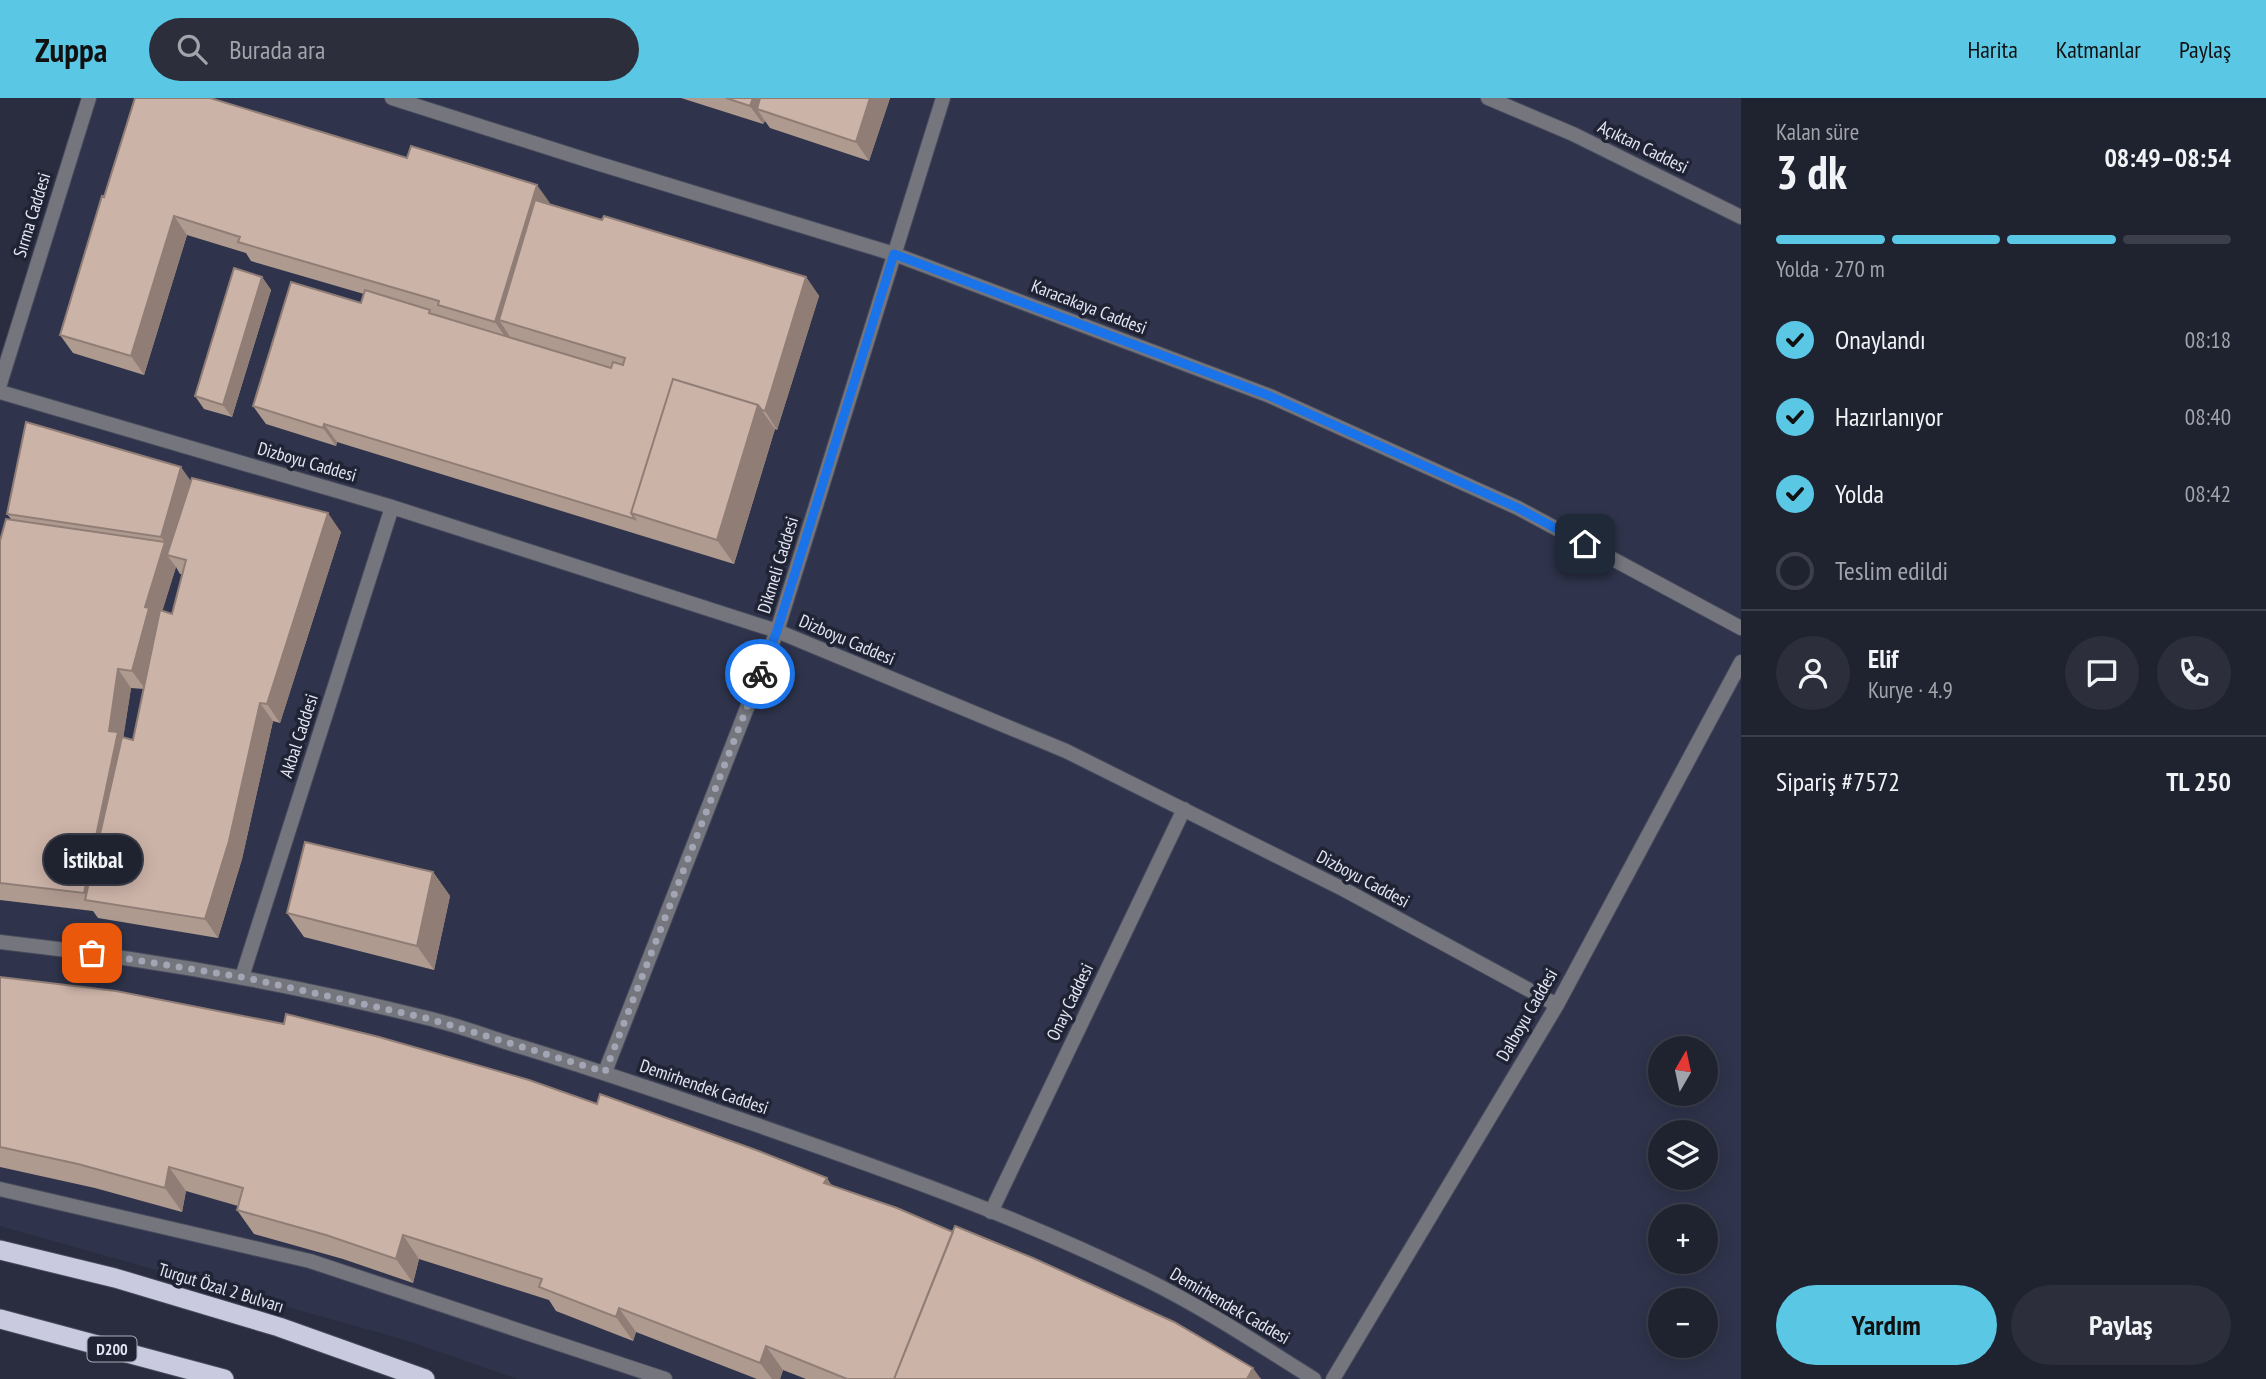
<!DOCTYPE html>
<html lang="tr">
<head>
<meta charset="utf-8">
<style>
	:root { --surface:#1f222f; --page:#2c2f3b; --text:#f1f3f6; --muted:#a1a4aa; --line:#3c3f4b; --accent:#5ac8e5 }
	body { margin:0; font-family:"PT Sans Narrow",sans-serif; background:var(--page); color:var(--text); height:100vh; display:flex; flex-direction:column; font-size:26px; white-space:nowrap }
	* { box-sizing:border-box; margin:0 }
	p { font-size:23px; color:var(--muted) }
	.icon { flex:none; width:38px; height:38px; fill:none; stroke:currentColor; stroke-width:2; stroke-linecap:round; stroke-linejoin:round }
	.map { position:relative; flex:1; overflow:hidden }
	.side { display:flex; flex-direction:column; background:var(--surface); width:525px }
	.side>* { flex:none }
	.needle { width:46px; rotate:9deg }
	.fabs { position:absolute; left:1648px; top:938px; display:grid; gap:14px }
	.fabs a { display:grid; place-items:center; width:70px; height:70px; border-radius:50%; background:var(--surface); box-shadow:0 4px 18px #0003,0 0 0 2px var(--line); font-size:35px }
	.pin { position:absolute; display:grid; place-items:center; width:60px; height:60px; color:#fff; margin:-30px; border-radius:14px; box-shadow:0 4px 10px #0006 }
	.courier { position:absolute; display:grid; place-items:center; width:70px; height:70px; margin:-35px; border:5px solid #1a73e8; border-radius:50%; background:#fff; color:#222; box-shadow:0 2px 9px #0007 }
	.bubble { position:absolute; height:49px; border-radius:24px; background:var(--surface); box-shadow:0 4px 18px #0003,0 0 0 2px var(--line); font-size:23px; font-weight:600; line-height:49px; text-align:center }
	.headline em { font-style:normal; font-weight:600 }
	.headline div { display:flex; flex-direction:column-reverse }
	.headline { display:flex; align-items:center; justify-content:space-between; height:119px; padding:0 35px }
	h1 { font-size:46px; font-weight:600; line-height:52px }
	.bar { display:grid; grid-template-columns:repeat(4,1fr); gap:10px 7px; align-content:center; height:84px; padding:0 35px }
	.bar i { height:9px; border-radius:5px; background:var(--line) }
	.bar .on { background:var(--accent) }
	.bar p { grid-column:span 4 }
	.line { display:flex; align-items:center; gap:18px; padding:0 35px; border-top:2px solid var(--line) }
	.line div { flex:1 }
	.round { display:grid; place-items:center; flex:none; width:74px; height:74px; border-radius:37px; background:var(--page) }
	ol { padding:0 35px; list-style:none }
	li { display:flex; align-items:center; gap:21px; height:77px }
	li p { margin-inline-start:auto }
	li .icon { padding:7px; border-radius:50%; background:var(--accent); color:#111; stroke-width:4 }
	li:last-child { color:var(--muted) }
	li i { width:38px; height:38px; border:4px solid var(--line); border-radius:50% }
	.cta { display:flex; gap:14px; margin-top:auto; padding:14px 35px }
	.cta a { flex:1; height:80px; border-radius:42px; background:var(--accent); color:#111; font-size:28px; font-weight:600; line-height:80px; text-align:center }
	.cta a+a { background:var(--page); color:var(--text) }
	header { display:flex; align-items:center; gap:42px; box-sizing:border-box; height:98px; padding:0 35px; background:var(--accent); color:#111 }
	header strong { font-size:33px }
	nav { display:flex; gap:38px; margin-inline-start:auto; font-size:24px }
	.search { width:490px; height:63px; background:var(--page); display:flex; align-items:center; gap:18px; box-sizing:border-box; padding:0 24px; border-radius:38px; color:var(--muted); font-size:26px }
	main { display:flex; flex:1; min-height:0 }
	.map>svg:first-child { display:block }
</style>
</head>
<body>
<header>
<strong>Zuppa</strong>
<div class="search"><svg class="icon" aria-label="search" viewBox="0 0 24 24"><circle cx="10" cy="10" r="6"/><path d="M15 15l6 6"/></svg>Burada ara</div>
<nav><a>Harita</a><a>Katmanlar</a><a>Paylaş</a></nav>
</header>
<main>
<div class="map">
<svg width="1741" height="1281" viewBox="0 0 1741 1281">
	<rect width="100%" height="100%" fill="#292d3f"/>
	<path fill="#2f344c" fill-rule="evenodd" d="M 96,0 L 1741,0 L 1741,1281 L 517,1281 L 405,1242 L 0,1128 L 0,257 ZM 1661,950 L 1706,950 L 1706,996 L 1661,996 ZM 1661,1034 L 1706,1034 L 1706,1080 L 1661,1080 ZM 1661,1118 L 1706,1118 L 1706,1164 L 1661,1164 ZM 1661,1202 L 1706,1202 L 1706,1248 L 1661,1248 Z"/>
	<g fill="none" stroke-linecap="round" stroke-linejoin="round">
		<g stroke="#474b5c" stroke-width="16">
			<path id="minor" d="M 1488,0 L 1573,36 L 1741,119
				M 0,294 L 392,409 L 777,533 L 1066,653 L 1343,791 L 1557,907
				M 242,879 L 392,409
				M 605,974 L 777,533 L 943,0
				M 0,1091 L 310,1163 L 665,1281
				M 991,1114 L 1184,711
				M 1333,1281 L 1557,907 L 1741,564"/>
		</g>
		<g stroke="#474b5c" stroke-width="16">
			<path id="tertiary" d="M 392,0 L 590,63 L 894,156 L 1270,298 L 1518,410 L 1741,530
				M 0,286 L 89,0
				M 0,844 C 144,860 287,885 427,920 C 457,927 486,938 515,947 C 595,971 675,999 754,1026 C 886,1072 1019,1119 1145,1181 C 1204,1210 1258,1246 1314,1281"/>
		</g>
		<g stroke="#474b5c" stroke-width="21">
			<path id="trunk" d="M 0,1152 L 115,1180 L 279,1229 L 425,1281
				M 0,1221 L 224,1281"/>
		</g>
		<use href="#minor" stroke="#75757e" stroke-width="14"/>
		<use href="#tertiary" stroke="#75757e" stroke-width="14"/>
		<use href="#trunk" stroke="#c9c9df" stroke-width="19"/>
	</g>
	<path fill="#af9a90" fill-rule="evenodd" d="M 681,0 L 890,0 L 869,63 L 770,30 L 765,23 L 763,26 Z
		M 222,4 L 602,122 L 806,179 L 819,198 L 777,332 L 775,331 L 734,466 L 337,344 L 336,348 L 266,326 L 253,308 L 361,205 L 364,196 L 251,163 L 246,155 L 187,137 L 144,277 L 73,255 L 60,237 L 104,99 Z
		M 262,179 L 271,192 L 232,319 L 204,311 L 195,298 Z
		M 191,384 L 341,434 L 280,625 L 273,623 L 242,761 L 218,840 L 98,820 L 93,813 L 0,802 L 0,443 L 11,421 L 7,416 ZM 176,469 L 180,476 L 182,476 L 172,516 L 162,513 ZM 131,590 L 144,591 L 133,642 L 123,640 Z
		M 433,774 L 450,798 L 434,872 L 304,839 L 287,815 Z
		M 0,879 L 832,1088 L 1261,1281 L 806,1281 L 783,1272 L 780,1281 L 757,1281 L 636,1234 L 633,1243 L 556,1213 L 549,1202 L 419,1161 L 413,1185 L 343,1161 L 254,1136 L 237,1112 L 238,1108 L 186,1093 L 182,1114 L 95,1090 L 0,1069 Z"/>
	<path fill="#8f7d76" d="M 753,0 L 772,0 L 757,11 L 765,23 L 763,26 L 750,8 Z
		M 870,0 L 890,0 L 869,63 L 856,44 Z
		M 537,87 L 550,105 L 513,226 L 499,222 L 509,237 L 508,243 L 495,224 Z
		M 174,118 L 187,137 L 144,277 L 131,258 Z
		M 262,179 L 271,192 L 232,319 L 223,307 Z
		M 806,179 L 819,198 L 777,332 L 765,313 Z
		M 758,307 L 775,331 L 734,466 L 717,442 Z
		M 324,326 L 337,344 L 336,348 L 323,330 Z
		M 181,369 L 198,393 L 167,457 L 176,469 L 159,524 L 145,591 L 132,573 L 145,509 L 165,444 L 161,439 Z
		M 328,415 L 341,434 L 280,625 L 267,606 Z
		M 118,571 L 131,590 L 123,642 L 89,802 L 84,795 Z
		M 260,605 L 273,623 L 242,761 L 218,840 L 205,821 Z
		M 433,774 L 450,798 L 434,872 L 417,848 Z
		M 169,1069 L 186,1093 L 182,1114 L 165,1090 Z
		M 827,1080 L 843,1104 L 824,1085 Z
		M 403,1137 L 419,1161 L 413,1185 L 396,1161 Z
		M 619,1210 L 636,1234 L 633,1243 L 616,1219 Z
		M 766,1248 L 783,1272 L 780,1281 L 772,1281 L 760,1265 Z
		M 1253,1270 L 1261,1281 L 1247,1281 Z"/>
	<path fill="#ccb3a8" stroke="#8f7d76" stroke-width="2" d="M 135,0 L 210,0 L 407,60 L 411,48 L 537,87 L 495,224 L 438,207 L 439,203 L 238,144 L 240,139 L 174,118 L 131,258 L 60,237 L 102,98 L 104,99 Z
		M 726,0 L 753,0 L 750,8 Z
		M 760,0 L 870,0 L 856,44 L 757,11 Z
		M 535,102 L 602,122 L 604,118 L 806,179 L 765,313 L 762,312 L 758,307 L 673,281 L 631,415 L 635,421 L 324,326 L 323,330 L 253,308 L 291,184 L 361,205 L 365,192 L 430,212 L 429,215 L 611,270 L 613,264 L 623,267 L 625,260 L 499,222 Z
		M 234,170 L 262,179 L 223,307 L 195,298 Z
		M 673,281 L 758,307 L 717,442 L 631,415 Z
		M 26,324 L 181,369 L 161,439 L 7,416 Z
		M 192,380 L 328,415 L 267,606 L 260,605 L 229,743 L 205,821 L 85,802 L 122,639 L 133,642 L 160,512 L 172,516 L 186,462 L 167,457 Z
		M 6,421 L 165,444 L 145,509 L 149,510 L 132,573 L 118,571 L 109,633 L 118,634 L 84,795 L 0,785 L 0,443 Z
		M 305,744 L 433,774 L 417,848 L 287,815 Z
		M 0,879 L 116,893 L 284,926 L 286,916 L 379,939 L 529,982 L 597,1006 L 600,996 L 756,1052 L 827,1080 L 824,1085 L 897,1110 L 953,1134 L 894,1281 L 847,1281 L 766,1248 L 760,1265 L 619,1210 L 616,1219 L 539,1189 L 542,1181 L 403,1137 L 396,1161 L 326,1137 L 237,1112 L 243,1090 L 169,1069 L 165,1090 L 78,1066 L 0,1049 Z
		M 955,1128 L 1033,1160 L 1174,1224 L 1253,1270 L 1247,1281 L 894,1281 Z"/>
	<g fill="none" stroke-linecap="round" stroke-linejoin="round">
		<path stroke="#a2a5b3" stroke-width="7" stroke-dasharray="0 12.6" d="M 92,855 L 242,879 L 430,921 L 605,974 L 760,576"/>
		<path stroke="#1a73e8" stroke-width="9" d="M 760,576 L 777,533 L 894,156 L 1270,298 L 1518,410 L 1585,446"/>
	</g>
	<g text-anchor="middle" stroke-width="7" stroke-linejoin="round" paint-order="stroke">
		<rect fill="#1f2334" stroke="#a8acb9" stroke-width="2" x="87.5" y="1238.5" width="49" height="25" rx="5"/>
		<g font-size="16" font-weight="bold" fill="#e3e6f2">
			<text x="112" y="1257">D200</text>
		</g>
		<g font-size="18" fill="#e3e6f2" stroke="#1f2334">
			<text transform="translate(1643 49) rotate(26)" y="6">Açıktan Caddesi</text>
			<text transform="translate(32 117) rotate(-73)" y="6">Sırma Caddesi</text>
			<text transform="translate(1089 209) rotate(21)" y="6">Karacakaya Caddesi</text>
			<text transform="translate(307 364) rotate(16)" y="6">Dizboyu Caddesi</text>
			<text transform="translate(778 467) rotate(-73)" y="6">Dikmeli Caddesi</text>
			<text transform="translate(847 542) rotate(23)" y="6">Dizboyu Caddesi</text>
			<text transform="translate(299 638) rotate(-72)" y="6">Akbal Caddesi</text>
			<text transform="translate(1363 781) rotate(28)" y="6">Dizboyu Caddesi</text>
			<text transform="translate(1070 904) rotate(-64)" y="6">Onay Caddesi</text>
			<text transform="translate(1527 917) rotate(-60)" y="6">Dalboyu Caddesi</text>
			<text transform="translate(704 989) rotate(19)" y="6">Demirhendek Caddesi</text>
			<text transform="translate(221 1190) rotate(17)" y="6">Turgut Özal 2 Bulvarı</text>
			<text transform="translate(1230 1208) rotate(30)" y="6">Demirhendek Caddesi</text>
		</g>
	</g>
</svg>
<div class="fabs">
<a><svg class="needle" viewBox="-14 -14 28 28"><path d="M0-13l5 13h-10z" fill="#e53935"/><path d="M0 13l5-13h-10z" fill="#a1a4aa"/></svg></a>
<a><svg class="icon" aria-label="layers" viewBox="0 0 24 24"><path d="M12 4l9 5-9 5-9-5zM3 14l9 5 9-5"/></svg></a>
<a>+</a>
<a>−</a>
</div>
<div class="pin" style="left:92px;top:855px;background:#ea580c"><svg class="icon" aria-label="bag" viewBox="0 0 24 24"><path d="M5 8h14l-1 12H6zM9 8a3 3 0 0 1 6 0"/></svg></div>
<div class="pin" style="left:1585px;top:446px;background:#1f2937"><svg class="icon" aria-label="home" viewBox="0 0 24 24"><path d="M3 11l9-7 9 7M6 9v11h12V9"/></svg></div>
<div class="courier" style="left:760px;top:576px"><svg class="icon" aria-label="bike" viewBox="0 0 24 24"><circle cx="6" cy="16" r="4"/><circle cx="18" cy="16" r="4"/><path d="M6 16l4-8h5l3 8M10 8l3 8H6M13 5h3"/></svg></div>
<div class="bubble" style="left:44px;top:737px;width:98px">İstikbal</div>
</div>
<section class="side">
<div class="headline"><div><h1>3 dk</h1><p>Kalan süre</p></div><em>08:49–08:54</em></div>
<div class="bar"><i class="on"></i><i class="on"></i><i class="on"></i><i></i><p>Yolda · 270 m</p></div>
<ol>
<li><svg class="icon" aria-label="check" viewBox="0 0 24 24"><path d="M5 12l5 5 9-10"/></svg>Onaylandı<p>08:18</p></li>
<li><svg class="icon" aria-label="check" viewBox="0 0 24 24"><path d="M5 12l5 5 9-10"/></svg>Hazırlanıyor<p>08:40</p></li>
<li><svg class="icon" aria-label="check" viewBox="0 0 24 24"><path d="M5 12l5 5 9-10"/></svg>Yolda<p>08:42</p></li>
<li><i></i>Teslim edildi</li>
</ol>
<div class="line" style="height:126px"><a class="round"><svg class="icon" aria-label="person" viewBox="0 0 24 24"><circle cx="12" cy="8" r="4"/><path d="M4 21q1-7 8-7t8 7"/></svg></a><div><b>Elif</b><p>Kurye · 4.9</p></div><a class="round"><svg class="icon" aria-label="chat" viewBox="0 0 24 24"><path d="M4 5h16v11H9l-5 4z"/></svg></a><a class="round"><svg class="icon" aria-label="phone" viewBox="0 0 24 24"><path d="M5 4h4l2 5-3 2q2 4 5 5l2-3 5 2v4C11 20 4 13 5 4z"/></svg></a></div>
<div class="line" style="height:91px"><div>Sipariş #7572</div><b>TL 250</b></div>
<div class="cta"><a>Yardım</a><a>Paylaş</a></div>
</section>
</main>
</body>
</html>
